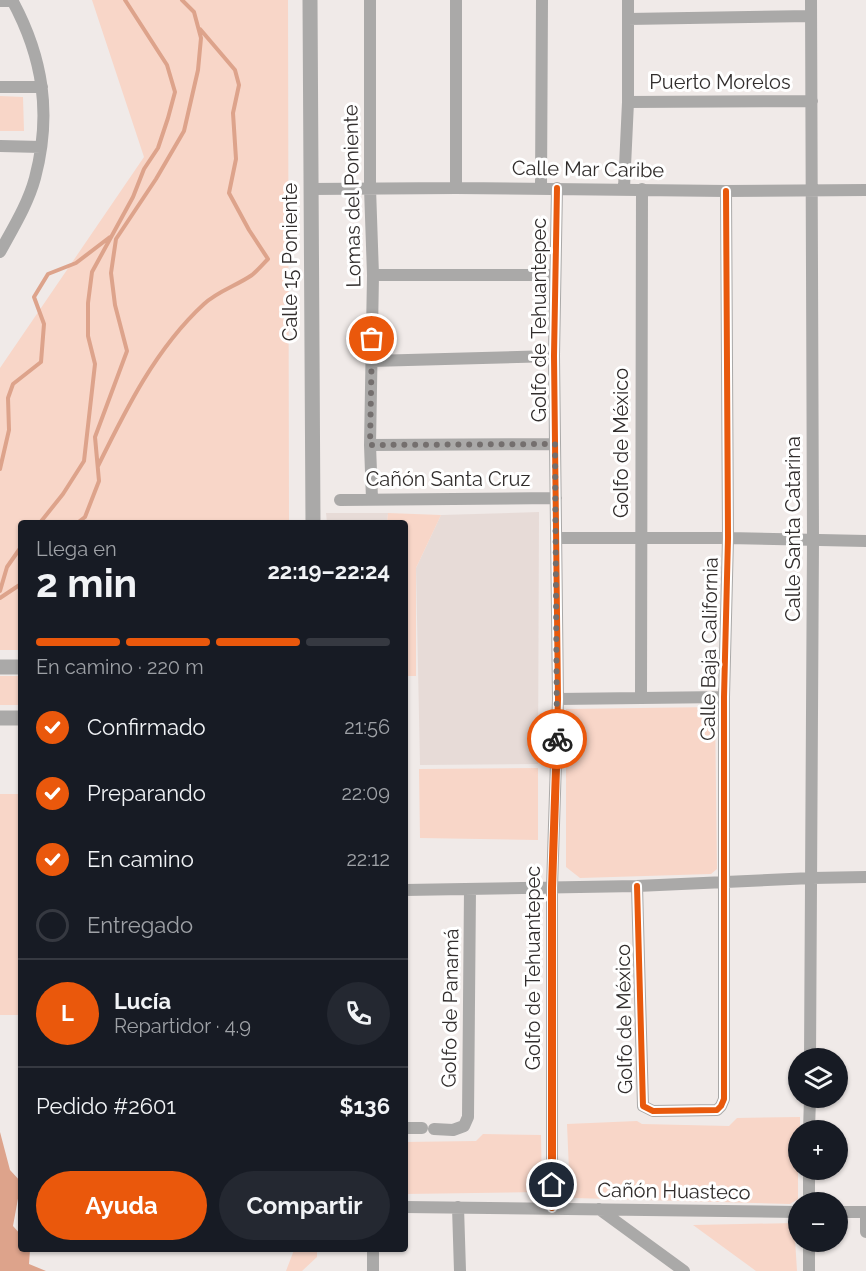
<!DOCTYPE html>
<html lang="es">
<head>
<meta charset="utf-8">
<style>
	:root { --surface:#171b24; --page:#242831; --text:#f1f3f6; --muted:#9ea1a6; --line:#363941; --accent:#ea580c }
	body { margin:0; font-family:Raleway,sans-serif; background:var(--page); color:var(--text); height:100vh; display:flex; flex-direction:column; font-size:22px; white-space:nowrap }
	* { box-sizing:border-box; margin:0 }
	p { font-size:20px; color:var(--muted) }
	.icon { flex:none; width:33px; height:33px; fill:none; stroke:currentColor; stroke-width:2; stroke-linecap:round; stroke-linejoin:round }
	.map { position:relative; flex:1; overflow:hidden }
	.sheet { position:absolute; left:18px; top:520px; width:390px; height:732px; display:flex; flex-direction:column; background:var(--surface); border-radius:6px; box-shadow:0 2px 4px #0004 }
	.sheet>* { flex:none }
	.fabs { position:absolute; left:788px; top:1048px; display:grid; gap:12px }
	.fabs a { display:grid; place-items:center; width:60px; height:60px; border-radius:50%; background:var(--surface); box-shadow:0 2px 4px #0004; font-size:30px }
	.pin { position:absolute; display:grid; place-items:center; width:51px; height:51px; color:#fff; margin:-26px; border:3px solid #fff; border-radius:50%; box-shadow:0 2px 6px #0007 }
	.courier { position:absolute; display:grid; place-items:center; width:60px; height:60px; margin:-30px; border:4px solid #ea580c; border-radius:50%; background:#fff; color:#222; box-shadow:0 2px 8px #0007 }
	.overview em { font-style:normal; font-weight:700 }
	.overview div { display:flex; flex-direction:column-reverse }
	.overview { display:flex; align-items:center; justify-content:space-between; height:102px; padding:0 18px }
	h1 { font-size:39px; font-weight:700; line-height:45px }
	.bar { display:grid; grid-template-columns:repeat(4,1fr); gap:9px 6px; align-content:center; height:72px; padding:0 18px }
	.bar i { height:8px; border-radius:4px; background:var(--line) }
	.bar .current { background:var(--accent) }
	.bar p { grid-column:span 4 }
	.line { display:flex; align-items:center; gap:15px; padding:0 18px; border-top:2px solid var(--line) }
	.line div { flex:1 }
	.round { display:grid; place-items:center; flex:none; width:63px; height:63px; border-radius:32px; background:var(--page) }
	ol { padding:0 18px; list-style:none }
	li { display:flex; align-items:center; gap:18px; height:66px }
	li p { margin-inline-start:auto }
	li .icon { padding:6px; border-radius:50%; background:var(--accent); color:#fff; stroke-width:4 }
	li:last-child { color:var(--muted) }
	li i { width:33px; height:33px; border:3px solid var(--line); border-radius:50% }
	.primary-button { display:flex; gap:12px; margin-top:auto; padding:12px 18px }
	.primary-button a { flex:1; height:69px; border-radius:36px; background:var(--accent); color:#fff; font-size:24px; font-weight:700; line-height:69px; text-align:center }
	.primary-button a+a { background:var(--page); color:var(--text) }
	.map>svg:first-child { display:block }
</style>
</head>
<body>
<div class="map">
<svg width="866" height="1271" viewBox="0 0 866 1271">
	<rect width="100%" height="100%" fill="#f0eae8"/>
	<path fill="#e7dbd7" d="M 539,512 L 538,764 L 420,765 L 416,568 L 441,515 Z
		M 326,513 L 388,513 L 387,524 L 327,523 Z"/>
	<path fill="#f8d6c8" d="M 92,0 L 288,0 L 289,523 L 21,524 L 21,650 L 0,650 L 0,368 L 144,157 Z
		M 0,96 L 23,97 L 24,131 L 0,131 Z
		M 388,513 L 441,515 L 416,568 L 416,676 L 405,676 L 405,524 L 387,523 Z
		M 0,676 L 21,676 L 21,705 L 0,705 Z
		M 715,707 L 717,869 L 711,874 L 580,878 L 566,867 L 566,709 Z
		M 538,768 L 538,840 L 420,838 L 419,769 Z
		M 0,794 L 21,794 L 21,1015 L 0,1015 Z
		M 800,1117 L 800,1131 L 798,1131 L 798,1199 L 790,1204 L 574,1198 L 570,1194 L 567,1124 L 637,1121 L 642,1124 L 729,1126 L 737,1118 Z
		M 483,1134 L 541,1135 L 542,1192 L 405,1194 L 405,1142 L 476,1141 Z
		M 794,1223 L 797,1271 L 756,1271 L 693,1225 Z
		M 294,1250 L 317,1250 L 317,1257 L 302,1271 L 286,1271 Z"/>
	<path fill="#dda38b" d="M 0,1132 L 10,1170 L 21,1182 L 13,1226 L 21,1235 L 21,1250 L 30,1250 L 29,1264 L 46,1271 L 0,1271 Z"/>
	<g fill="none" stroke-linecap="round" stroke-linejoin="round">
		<path stroke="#dda38b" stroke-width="4" d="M 98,466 C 126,409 156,348 204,304 C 218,291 236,286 252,275 C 257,271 263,264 268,259 L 249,230 L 229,193 L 236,159 L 233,113 L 239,85 L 235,70 L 200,29
			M 0,469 L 9,430 L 8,398 L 13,384 L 41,362 L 44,324 L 34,297 L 48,274 L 76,263 L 110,237
			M 39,524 L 63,494 L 84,461 L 95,364 L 88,336 L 88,303 L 92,272 L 133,197 L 144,169 L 158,148 L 168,118 L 175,92 L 167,65 L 125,0
			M 76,524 L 85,517 L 99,481 L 95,437 L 127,351 L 115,305 L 111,273 L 116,239 L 156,179 L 184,131 L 198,70 L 201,38 L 194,12 L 182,0
			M 0,591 L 7,567 L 21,547
			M 0,598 L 21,584"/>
		<path stroke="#aaa9a8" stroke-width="12" d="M 370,0 L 370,188 L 373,275 L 370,445 L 372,499
			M 0,1 L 13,1
			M 628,19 L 811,16
			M 0,87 L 42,87
			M 628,102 L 812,101
			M 0,146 L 41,147
			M 456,188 L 456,0
			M 541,188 L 542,0
			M 624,188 L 628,102 L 628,0
			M 310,189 L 456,188 L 726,191 L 866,190
			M 0,252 C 13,228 28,204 35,178 C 52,114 43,57 12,0
			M 373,275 L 555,275
			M 371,361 L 554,356
			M 370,445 L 555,444
			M 340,500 L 556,498
			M 556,538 L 728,538 L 866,541
			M 641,698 L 642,189
			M 558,699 L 724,697
			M 637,886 L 643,1106 L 653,1111 L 717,1110 L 721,1106 L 724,1099 L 724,697 L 728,538 L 726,191
			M 405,890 L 637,886 L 812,878 L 866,877
			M 810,1059 L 813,540 L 811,0
			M 405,1128 L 422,1128
			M 434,1129 L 453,1130 L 464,1126 L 468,1117 L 470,889
			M 809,1131 L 810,1098
			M 809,1203 L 809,1170
			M 405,1207 L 798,1212
			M 458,1207 L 460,1271
			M 552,1208 L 552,888 L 558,699 L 554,356 L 557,188
			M 599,1209 L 684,1271
			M 837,1212 L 866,1212
			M 866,1212 L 866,1232
			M 809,1242 L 809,1271
			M 373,1271 L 373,1250"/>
		<path stroke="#aaa9a8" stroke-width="15" d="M 310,0 L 313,524
			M 0,667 L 21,667
			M 0,718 L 21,718"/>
		<g stroke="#fff" stroke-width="10">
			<path id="cycleway" d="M 637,886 L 643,1106 L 653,1111 L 717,1110 L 721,1106 L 724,1099 L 724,697 L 728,538 L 726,191
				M 552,1208 L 552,888 L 558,699 L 554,356 L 557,188"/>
		</g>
		<use href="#cycleway" stroke="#e8590c" stroke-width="6"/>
	</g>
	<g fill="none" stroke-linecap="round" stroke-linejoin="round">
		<path stroke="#746f6e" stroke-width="6" stroke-dasharray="0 10.8" d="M 372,339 L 370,445 L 555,444 L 557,739"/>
		<path stroke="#ea580c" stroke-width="8" d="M 552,1185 L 552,888 L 557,739"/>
	</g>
	<g text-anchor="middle" stroke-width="6" stroke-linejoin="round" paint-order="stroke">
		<g font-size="20" fill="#312d2c" stroke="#fff">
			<text x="720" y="89">Puerto Morelos</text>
			<text transform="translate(588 169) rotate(1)" y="7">Calle Mar Caribe</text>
			<text transform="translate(352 196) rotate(-91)" y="7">Lomas del Poniente</text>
			<text transform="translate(290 262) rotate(-90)" y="7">Calle 15 Poniente</text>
			<text transform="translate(539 320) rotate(-90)" y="7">Golfo de Tehuantepec</text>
			<text transform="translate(621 443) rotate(-90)" y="7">Golfo de México</text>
			<text x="448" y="486">Cañón Santa Cruz</text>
			<text transform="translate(793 529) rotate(-90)" y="7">Calle Santa Catarina</text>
			<text transform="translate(709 649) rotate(-89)" y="7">Calle Baja California</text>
			<text transform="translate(533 968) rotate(-90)" y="7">Golfo de Tehuantepec</text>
			<text transform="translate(450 1008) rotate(-89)" y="7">Golfo de Panamá</text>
			<text transform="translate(624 1019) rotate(-91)" y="7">Golfo de México</text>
			<text transform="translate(674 1191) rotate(1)" y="7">Cañón Huasteco</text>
		</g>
	</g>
</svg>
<div class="fabs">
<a><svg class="icon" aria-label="layers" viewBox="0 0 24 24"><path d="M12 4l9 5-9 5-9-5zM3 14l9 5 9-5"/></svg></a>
<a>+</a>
<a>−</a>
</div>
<div class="pin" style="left:372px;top:339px;background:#ea580c"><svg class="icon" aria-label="bag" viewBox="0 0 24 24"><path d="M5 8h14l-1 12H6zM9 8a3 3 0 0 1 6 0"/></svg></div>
<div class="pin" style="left:552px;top:1185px;background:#1f2937"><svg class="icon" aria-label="home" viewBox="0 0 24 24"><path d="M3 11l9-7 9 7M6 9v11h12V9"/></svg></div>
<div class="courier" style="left:557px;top:739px"><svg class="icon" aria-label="bike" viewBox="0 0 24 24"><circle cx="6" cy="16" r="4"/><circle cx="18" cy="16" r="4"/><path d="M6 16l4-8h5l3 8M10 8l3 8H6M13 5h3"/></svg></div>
<section class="sheet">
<div class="overview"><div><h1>2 min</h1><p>Llega en</p></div><em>22:19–22:24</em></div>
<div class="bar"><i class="current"></i><i class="current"></i><i class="current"></i><i></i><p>En camino · 220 m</p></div>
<ol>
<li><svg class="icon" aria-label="check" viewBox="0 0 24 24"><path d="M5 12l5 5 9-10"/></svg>Confirmado<p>21:56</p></li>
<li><svg class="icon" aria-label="check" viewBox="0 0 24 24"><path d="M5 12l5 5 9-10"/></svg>Preparando<p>22:09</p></li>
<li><svg class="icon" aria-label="check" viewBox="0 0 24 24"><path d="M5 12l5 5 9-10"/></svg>En camino<p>22:12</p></li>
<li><i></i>Entregado</li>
</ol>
<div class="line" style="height:108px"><b class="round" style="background:var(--accent);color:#fff">L</b><div><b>Lucía</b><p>Repartidor · 4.9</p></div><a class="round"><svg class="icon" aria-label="phone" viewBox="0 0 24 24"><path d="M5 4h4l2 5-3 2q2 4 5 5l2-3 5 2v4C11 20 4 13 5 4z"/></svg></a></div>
<div class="line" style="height:78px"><div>Pedido #2601</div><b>$136</b></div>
<div class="primary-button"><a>Ayuda</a><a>Compartir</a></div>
</section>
</div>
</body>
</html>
